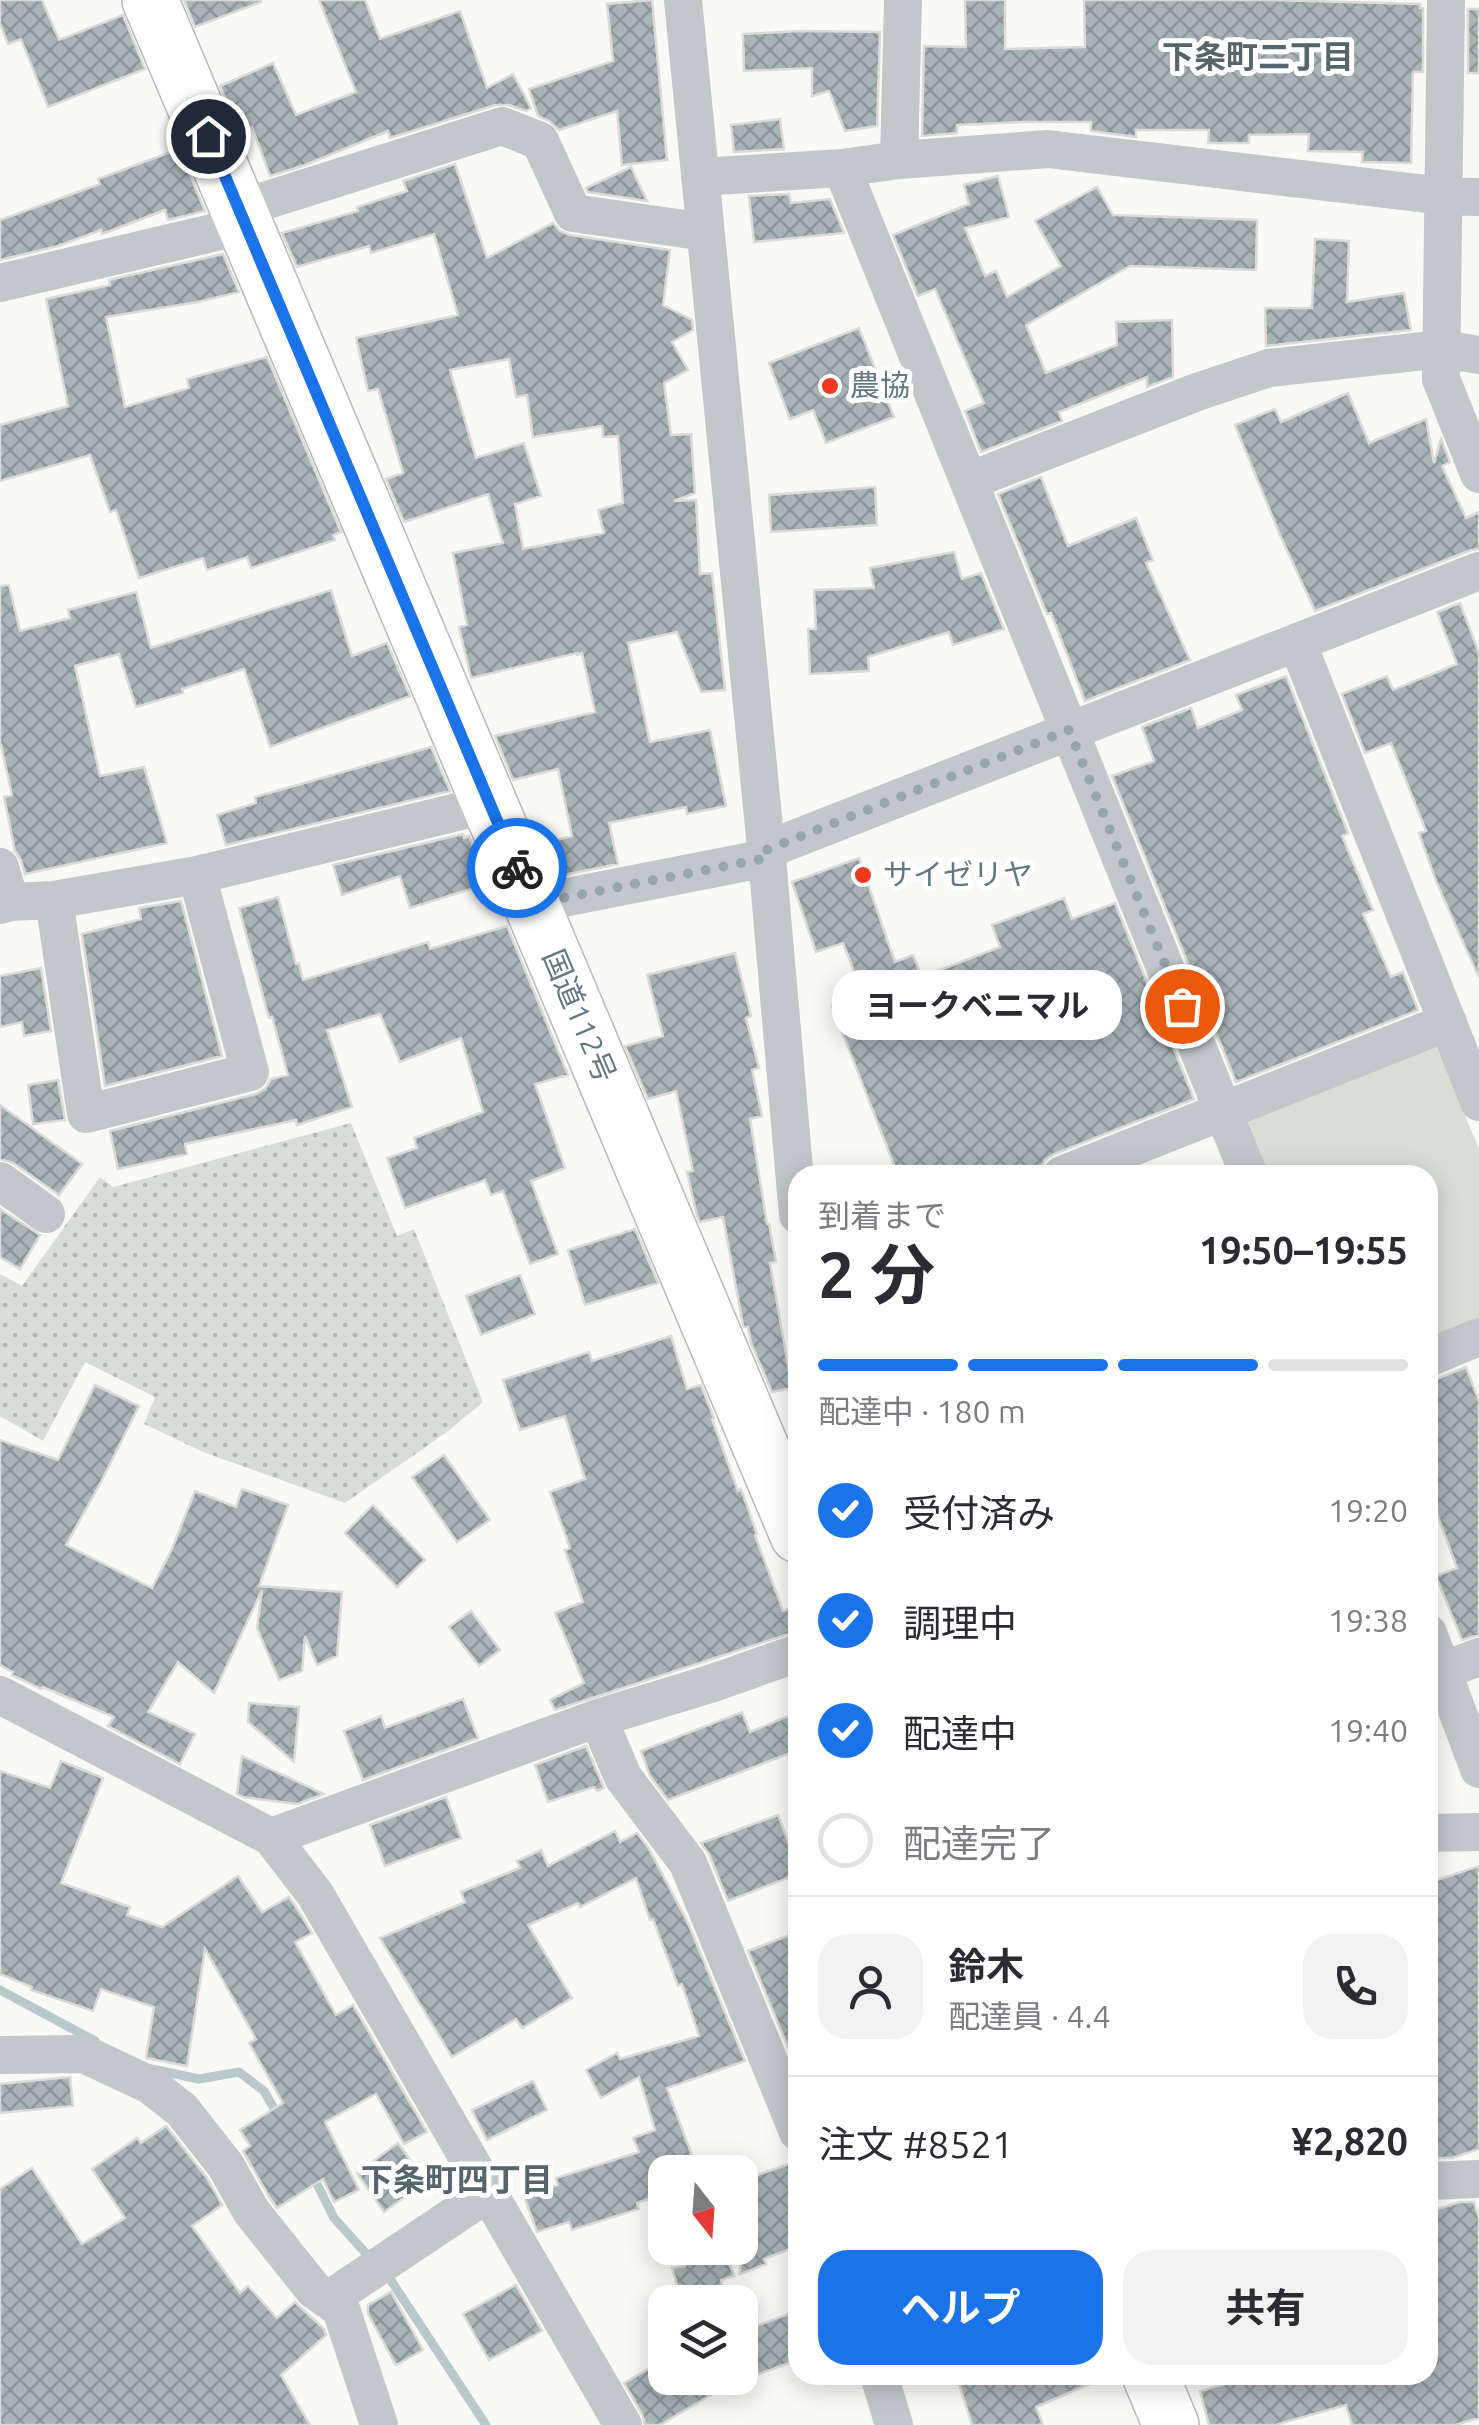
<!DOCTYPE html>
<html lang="ja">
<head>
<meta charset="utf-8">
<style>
	:root { --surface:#fff; --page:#f2f2f3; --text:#2b2b33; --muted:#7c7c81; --line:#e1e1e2; --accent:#1a73e8 }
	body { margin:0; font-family:Ubuntu,"Noto Sans JP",sans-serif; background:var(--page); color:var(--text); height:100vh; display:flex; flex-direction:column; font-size:38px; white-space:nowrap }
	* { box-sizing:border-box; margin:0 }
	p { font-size:32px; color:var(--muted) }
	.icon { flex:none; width:55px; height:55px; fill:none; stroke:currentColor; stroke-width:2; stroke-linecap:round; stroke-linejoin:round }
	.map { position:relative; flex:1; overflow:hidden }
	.panel { position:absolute; left:788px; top:1165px; width:650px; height:1220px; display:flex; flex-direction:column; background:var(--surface); border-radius:30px; box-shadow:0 5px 25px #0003 }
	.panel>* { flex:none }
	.needle { width:65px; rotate:163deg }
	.buttons { position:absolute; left:648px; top:2155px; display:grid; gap:20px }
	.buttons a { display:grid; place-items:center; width:110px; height:110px; border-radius:20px; background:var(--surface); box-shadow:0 5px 25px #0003; font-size:50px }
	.pin { position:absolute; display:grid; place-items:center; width:85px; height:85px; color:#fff; margin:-42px; border:5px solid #fff; border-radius:50%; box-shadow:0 2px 10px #0007 }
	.courier { position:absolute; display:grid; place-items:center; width:100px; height:100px; margin:-50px; border:8px solid #1a73e8; border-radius:50%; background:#fff; color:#222; box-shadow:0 2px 12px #0007 }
	.bubble { position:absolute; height:70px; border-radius:30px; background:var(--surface); box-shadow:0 5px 25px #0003; font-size:32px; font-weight:700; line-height:70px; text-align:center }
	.summary em { font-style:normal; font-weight:700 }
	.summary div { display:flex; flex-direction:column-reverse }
	.summary { display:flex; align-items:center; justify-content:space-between; height:170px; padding:0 30px }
	h1 { font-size:65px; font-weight:700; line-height:75px }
	.bar { display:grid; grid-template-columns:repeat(4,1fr); gap:15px 10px; align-content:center; height:120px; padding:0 30px }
	.bar i { height:12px; border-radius:8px; background:var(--line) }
	.bar .active { background:var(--accent) }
	.bar p { grid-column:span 4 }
	.line { display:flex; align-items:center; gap:25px; padding:0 30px; border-top:2px solid var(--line) }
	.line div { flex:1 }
	.round { display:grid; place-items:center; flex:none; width:105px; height:105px; border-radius:30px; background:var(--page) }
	ol { padding:0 30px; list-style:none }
	li { display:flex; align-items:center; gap:30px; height:110px }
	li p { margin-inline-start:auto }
	li .icon { padding:10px; border-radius:50%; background:var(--accent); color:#fff; stroke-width:4 }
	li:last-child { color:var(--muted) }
	li i { width:55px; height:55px; border:5px solid var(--line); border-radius:50% }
	.primary-button { display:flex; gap:20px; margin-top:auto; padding:20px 30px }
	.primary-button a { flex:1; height:115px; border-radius:30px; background:var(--accent); color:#fff; font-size:40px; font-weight:700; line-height:115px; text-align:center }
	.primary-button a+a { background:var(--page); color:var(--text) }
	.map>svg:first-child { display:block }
</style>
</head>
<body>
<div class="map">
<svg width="1479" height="2425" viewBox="0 0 1479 2425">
	<defs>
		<pattern id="grass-dots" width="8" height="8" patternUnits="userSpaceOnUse" patternTransform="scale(2.5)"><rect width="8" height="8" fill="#d9ded5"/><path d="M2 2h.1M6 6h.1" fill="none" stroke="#b3b9b2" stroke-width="1.8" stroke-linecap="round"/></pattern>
		<pattern id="building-cross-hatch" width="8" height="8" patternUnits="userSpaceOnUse" patternTransform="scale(2.5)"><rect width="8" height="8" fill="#a8b4b8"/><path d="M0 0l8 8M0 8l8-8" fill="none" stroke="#8c979b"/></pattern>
	</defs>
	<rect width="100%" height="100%" fill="#f9f9f6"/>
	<path fill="url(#grass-dots)" d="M 351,1123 L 397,1236 L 414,1229 L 483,1402 L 447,1432 L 345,1503 L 203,1452 L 144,1424 L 155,1397 L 85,1362 L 43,1441 L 0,1416 L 0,1274 L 22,1286 L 100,1177 L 113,1187 Z"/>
	<path fill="#d9ded5" d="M 1436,1046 L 1479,1149 L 1479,1319 L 1428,1339 L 1428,1175 L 1269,1175 L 1248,1121 Z"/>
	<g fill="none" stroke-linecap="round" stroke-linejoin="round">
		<path stroke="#b8c8cb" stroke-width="9" d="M 0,1990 L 95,2041
			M 152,2069 L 199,2079 L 239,2072 L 264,2091 L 279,2117
			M 312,2174 L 334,2218 L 371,2259
			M 386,2273 L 486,2425"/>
	</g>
	<path fill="url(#building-cross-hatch)" stroke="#dbdad8" stroke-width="2.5" fill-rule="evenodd" d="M 0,0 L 42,0 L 59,40 L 123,15 L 145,69 L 48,107 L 21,39 L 8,44 L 0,24 Z
		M 184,0 L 261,0 L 261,2 L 195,27 Z
		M 319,0 L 365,0 L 380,39 L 460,11 L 487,88 L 513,74 L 531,108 L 526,111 L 509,105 L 495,105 L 390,138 L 388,131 L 305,165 L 270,176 L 252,127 L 240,132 L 220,86 L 273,63 L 296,115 L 356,92 Z
		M 652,0 L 667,160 L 622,165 L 617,111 L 559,130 L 549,121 L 538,116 L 529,89 L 613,61 L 607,4 Z
		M 965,0 L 1005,0 L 1005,49 L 1085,47 L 1084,0 L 1269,0 L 1420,4 L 1420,8 L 1423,8 L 1423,72 L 1413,72 L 1411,163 L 1362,162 L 1363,152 L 1308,151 L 1309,134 L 1249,135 L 1249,143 L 1208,143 L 1209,130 L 1136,130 L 1136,137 L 1091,131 L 1091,122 L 1021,122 L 957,125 L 957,133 L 922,136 L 924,46 L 966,47 Z
		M 1468,9 L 1479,9 L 1479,73 L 1468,73 Z
		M 801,31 L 880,32 L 877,126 L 845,131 L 829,91 L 812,96 L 812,68 L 744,71 L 743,34 Z
		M 780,119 L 784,149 L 734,152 L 731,125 Z
		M 179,149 L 205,211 L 168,220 L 165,210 L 102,234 L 101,230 L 58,246 L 0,260 L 0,220 L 100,184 L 98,179 Z
		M 455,164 L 487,258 L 553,223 L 560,231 L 570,235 L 670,250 L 663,305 L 692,320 L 693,330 L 672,342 L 688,370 L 664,383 L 671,435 L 691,434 L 695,493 L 674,501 L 696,500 L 700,574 L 712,573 L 725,690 L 701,692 L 677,632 L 628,643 L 650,742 L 710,730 L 726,806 L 687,814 L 686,807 L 609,823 L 618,864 L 554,877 L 540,844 L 572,836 L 558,769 L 513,780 L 495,736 L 595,712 L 582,653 L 577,655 L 577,653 L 471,678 L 459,627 L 467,625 L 453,553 L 503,543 L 488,494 L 404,522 L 386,479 L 403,473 L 378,389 L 368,391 L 356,338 L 458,315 L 434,234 L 371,253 L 369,246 L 297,267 L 282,233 L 358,211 L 357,207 L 407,191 L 403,181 ZM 509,359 L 516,397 L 527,395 L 533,437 L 602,426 L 603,437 L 618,436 L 623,503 L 598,510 L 604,533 L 523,549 L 515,504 L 541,496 L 524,443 L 476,458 L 450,370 Z
		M 631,167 L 647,201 L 588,192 L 586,188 Z
		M 998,176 L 1009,217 L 965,228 L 985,276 L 996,271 L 1007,297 L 1061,266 L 1035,221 L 1097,187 L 1113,215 L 1257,220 L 1256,270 L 1130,266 L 1026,325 L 1046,373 L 1117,345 L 1116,322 L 1172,320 L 1173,377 L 1147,387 L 1147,377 L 1059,412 L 1062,421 L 981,452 L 965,411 L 984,403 L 935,289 L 918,296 L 893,235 L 969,204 L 964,185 Z
		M 789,194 L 791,203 L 830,199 L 844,233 L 754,242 L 749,196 Z
		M 1315,239 L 1349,241 L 1347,302 L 1404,293 L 1411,330 L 1266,346 L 1265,308 L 1312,308 Z
		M 223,254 L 239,292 L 198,302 L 106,317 L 125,407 L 189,388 L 187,379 L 267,357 L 341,532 L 333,535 L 335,540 L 251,568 L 247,557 L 207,570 L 203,558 L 139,578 L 116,510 L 110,512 L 90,455 L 0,481 L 0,425 L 68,406 L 46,299 L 110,285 L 109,280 Z
		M 859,328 L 894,417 L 826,443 L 813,410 L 790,419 L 769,363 Z
		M 1348,393 L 1369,443 L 1426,419 L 1434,463 L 1441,439 L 1450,462 L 1442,466 L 1466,518 L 1479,512 L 1479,549 L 1471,550 L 1315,611 L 1280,535 L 1235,425 L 1275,409 L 1281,422 Z
		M 1041,477 L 1068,546 L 1136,518 L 1153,560 L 1146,563 L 1190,660 L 1085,701 L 1051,613 L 1047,614 L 998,494 Z
		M 875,487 L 877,525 L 771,532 L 769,495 Z
		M 954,552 L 962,579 L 981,573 L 1004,629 L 953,645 L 949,632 L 868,657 L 869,671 L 810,674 L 808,629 L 816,629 L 814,590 L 874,588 L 870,568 Z
		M 9,585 L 20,631 L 70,618 L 68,610 L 136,592 L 151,648 L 331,590 L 352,656 L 387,643 L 410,696 L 270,747 L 244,669 L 182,689 L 183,693 L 136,707 L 119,654 L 75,666 L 100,776 L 144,767 L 167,843 L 25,874 L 21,860 L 15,851 L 4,797 L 12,795 L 0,741 L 0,586 Z
		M 1460,603 L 1479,653 L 1479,978 L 1436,881 L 1419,833 L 1426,831 L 1391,743 L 1365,753 L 1342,694 L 1387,676 L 1393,690 L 1457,664 L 1437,612 Z
		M 1286,676 L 1348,833 L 1342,836 L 1373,910 L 1363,914 L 1391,977 L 1403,972 L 1418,1010 L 1236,1082 L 1112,776 L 1154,761 L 1142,727 L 1191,708 L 1198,728 L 1242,710 L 1236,695 Z
		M 431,747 L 450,791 L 226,845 L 217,815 L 256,803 L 255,797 Z
		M 463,834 L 464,838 L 469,836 L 487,884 L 410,908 L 400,876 L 342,895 L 333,865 Z
		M 859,858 L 895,962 L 913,955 L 922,977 L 1000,947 L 992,925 L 1064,898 L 1072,919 L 1115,903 L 1194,1099 L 1054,1154 L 1045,1160 L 1041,1167 L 1022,1175 L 898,1175 L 832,1006 L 863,994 L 843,943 L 816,952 L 792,882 Z
		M 278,897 L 296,964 L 299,963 L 303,980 L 428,942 L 430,949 L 507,926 L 568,1075 L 535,1084 L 565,1168 L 531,1181 L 558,1254 L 530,1264 L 503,1191 L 491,1195 L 485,1180 L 405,1208 L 387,1158 L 417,1148 L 414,1138 L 483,1112 L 461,1038 L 400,1062 L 380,1014 L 327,1030 L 352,1107 L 297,1125 L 296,1120 L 185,1144 L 187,1154 L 118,1169 L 110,1131 L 256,1094 L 265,1089 L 271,1079 L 288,1075 L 272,1017 L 269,1018 L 239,908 Z
		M 181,901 L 222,1056 L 105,1086 L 82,934 L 141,919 L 139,908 Z
		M 735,953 L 751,1016 L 746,1018 L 759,1068 L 752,1070 L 762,1116 L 750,1119 L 767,1224 L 769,1224 L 776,1262 L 770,1263 L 792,1388 L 772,1392 L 751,1343 L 748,1327 L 744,1327 L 743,1325 L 723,1217 L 700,1222 L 697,1216 L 687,1172 L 693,1171 L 676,1091 L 648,1099 L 625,1046 L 663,1036 L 647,975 Z
		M 41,968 L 51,1031 L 24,1036 L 22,1022 L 0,1027 L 0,976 Z
		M 58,1080 L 65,1120 L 33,1124 L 28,1085 Z
		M 0,1105 L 82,1164 L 59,1195 L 13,1163 L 0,1159 Z
		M 0,1209 L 40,1235 L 20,1269 L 0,1257 Z
		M 635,1229 L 658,1283 L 585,1305 L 568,1250 Z
		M 520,1275 L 535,1314 L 481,1335 L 466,1296 Z
		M 671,1336 L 687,1389 L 701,1385 L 712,1413 L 714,1418 L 712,1419 L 738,1491 L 741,1489 L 757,1534 L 755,1535 L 783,1611 L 791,1608 L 798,1631 L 555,1710 L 550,1700 L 584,1683 L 555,1613 L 583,1602 L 565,1550 L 570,1548 L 550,1492 L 585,1479 L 565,1416 L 520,1430 L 503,1380 L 589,1352 L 592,1361 Z
		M 1466,1367 L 1479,1401 L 1479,1635 L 1462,1640 L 1436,1576 L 1457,1568 L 1433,1503 L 1428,1506 L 1428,1380 L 1437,1379 Z
		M 95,1385 L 139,1406 L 101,1482 L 66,1545 L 152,1588 L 172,1549 L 195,1491 L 236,1507 L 242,1489 L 288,1505 L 259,1586 L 342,1592 L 337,1656 L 317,1665 L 305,1636 L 302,1671 L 279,1680 L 257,1628 L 262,1590 L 214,1693 L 178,1662 L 148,1712 L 195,1734 L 180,1764 L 108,1726 L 114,1717 L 43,1687 L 41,1689 L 12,1675 L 13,1672 L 0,1665 L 0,1440 L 58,1460 Z
		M 444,1455 L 490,1520 L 457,1542 L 412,1477 Z
		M 373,1505 L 425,1560 L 397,1587 L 345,1533 Z
		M 471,1611 L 500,1650 L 479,1666 L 449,1627 Z
		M 463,1699 L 478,1738 L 363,1780 L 344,1731 L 381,1716 L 385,1728 Z
		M 249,1703 L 299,1707 L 294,1762 L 248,1722 Z
		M 742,1712 L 750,1732 L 798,1712 L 798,1750 L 668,1800 L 650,1776 L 641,1751 Z
		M 586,1746 L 604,1788 L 597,1791 L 594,1787 L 548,1802 L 535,1765 Z
		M 242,1756 L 324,1794 L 297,1804 L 243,1797 L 237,1794 Z
		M 61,1761 L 103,1778 L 61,1883 L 130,1907 L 127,1915 L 162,1927 L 238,1876 L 262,1912 L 289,1897 L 296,1907 L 312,1933 L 295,1942 L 336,2015 L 353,2005 L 427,2132 L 404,2144 L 376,2094 L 325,2122 L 359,2190 L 334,2202 L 323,2179 L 277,2208 L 270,2198 L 243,2151 L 250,2146 L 240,2130 L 283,2103 L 249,2043 L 256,2039 L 205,1949 L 187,2066 L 146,2058 L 154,2007 L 101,1989 L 93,2011 L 31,1990 L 32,1987 L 0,1974 L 0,1771 L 50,1788 Z
		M 446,1797 L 461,1838 L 385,1866 L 370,1825 Z
		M 778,1815 L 798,1867 L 798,1874 L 728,1901 L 709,1854 L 701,1843 Z
		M 615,1831 L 620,1842 L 637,1833 L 649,1849 L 688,1923 L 745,2061 L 667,2088 L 698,2172 L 665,2172 L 665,2193 L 637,2203 L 639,2209 L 572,2230 L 569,2222 L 537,2232 L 524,2196 L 558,2185 L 556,2178 L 639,2152 L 633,2138 L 655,2130 L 639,2077 L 601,2098 L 586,2070 L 617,2053 L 620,2059 L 699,2036 L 682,1984 L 678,1986 L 653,1919 L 650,1920 L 636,1878 L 580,1907 L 578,1903 L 528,1925 L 572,1998 L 522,2028 L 516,2019 L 452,2057 L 380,1938 L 465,1902 L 461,1892 L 520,1868 L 517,1861 L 541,1850 L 548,1866 Z
		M 1479,1866 L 1479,2149 L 1452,2158 L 1428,2158 L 1428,1883 Z
		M 798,1932 L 798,2071 L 748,1951 Z
		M 70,2077 L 73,2106 L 0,2113 L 0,2084 Z
		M 533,2081 L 547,2110 L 487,2140 L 472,2110 Z
		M 166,2126 L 207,2178 L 222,2205 L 192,2226 L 240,2293 L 248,2286 L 277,2318 L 295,2302 L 324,2329 L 326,2335 L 281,2375 L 310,2425 L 0,2425 L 0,2189 L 32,2168 L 82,2244 L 125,2218 L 92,2169 L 137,2138 L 141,2143 Z
		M 398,2143 L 426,2182 L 384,2212 L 357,2173 Z
		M 798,2161 L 798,2246 L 764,2259 L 766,2264 L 740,2274 L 740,2181 Z
		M 1460,2202 L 1474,2202 L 1479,2218 L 1479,2418 L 1455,2425 L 1352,2425 L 1346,2405 L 1275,2425 L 1209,2425 L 1200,2391 L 1257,2375 L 1428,2375 L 1428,2212 Z
		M 704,2248 L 724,2248 L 734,2276 L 721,2280 L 727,2302 L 682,2302 L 672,2268 L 685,2266 L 682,2252 Z
		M 516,2285 L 542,2331 L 489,2360 L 463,2314 Z
		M 391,2292 L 423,2350 L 396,2365 L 368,2314 L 368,2305 Z
		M 791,2313 L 798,2331 L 798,2360 L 750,2377 L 740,2350 L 740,2332 Z
		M 650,2368 L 656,2378 L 739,2378 L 660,2425 L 645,2425 L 642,2414 L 624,2383 Z
		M 956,2375 L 1110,2375 L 1036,2407 L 1043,2425 L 972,2425 Z"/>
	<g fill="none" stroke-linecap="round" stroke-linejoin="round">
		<g stroke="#b4babd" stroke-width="58">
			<path id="highway" d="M 150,0 L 798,1535
				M 1150,2375 L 1171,2425"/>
		</g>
		<path stroke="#c1c7ca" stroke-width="38" d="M 683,0 L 767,858 L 798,1215
			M 1446,0 L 1441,379 L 1479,474
			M 899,160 L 903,0
			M 842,168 L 1249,1175
			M 700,177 L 842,168 L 899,160 L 1048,149 L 1444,196 L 1479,197
			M 239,209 L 502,126 L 540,141 L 573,213 L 705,232
			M 0,283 L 246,225
			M 969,481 L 1197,392 L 1269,368 L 1442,349 L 1479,355
			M 1297,642 L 1479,1102
			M 766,850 L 1479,571
			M 0,867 L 10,902
			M 54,900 L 86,1114 L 250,1072 L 197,875
			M 532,904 L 767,858
			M 0,905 L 10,902 L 54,900 L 197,875 L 490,804
			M 1062,1175 L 1448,1022
			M 0,1181 L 46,1214
			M 1428,1358 L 1479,1337
			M 1428,1633 L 1479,1769
			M 1442,1671 L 1479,1657
			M 0,1695 L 271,1837 L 315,1894 L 623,2425
			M 598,1718 L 623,1777 L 688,1863 L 798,2132
			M 1428,1833 L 1479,1832
			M 271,1837 L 598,1718 L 713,1683 L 798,1653
			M 0,2055 L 84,2054 L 150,2085 L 182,2110 L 226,2166 L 251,2211 L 314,2290 L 341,2309 L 379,2425
			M 1428,2181 L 1479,2179
			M 328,2300 L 488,2193
			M 879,2375 L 894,2425"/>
		<use href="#highway" stroke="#fff" stroke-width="55"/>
	</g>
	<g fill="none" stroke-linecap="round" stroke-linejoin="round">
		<path stroke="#97a6ab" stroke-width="10" stroke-dasharray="0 18" d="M 517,868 L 532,904 L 767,858 L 766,850 L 1069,730 L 1182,1006"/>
		<path stroke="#1a73e8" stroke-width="12" d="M 208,136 L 517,868"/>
	</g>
	<g fill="#f0381f" stroke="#fff" stroke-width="4">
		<circle cx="830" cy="386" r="10"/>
		<circle cx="863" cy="875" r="10"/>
	</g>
	<g text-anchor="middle" stroke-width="10" stroke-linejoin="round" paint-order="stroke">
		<g font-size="30" fill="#627983" stroke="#fff" text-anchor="start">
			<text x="850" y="396">農協</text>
			<text x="883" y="885">サイゼリヤ</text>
		</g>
		<g font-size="30" fill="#627983" stroke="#fff">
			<text transform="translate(579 1016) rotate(67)" y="10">国道112号</text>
		</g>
		<g font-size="32" font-weight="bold" fill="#54656e" stroke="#fff">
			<text x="1258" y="68">下条町二丁目</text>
			<text x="457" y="2191">下条町四丁目</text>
		</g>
	</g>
</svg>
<div class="buttons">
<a><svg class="needle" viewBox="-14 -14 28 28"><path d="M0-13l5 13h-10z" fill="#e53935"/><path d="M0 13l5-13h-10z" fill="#7c7c81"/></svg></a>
<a><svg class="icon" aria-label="layers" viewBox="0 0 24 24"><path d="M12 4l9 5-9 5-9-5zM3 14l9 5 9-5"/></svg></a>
</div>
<div class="pin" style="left:1182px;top:1006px;background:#ea580c"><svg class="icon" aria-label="bag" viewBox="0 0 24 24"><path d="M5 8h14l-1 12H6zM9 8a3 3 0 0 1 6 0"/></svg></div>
<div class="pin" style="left:208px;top:136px;background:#1f2937"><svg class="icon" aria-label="home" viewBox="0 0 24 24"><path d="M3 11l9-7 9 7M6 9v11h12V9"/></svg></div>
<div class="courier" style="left:517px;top:868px"><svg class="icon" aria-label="bike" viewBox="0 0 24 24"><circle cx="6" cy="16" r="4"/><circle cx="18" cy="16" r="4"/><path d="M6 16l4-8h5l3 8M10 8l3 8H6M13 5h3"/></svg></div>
<div class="bubble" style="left:832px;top:970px;width:290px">ヨークベニマル</div>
<section class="panel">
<div class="summary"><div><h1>2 分</h1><p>到着まで</p></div><em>19:50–19:55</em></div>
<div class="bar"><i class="active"></i><i class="active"></i><i class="active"></i><i></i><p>配達中 · 180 m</p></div>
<ol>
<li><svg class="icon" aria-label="check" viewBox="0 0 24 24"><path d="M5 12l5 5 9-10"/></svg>受付済み<p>19:20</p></li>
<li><svg class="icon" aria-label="check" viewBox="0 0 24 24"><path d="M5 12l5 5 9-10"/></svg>調理中<p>19:38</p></li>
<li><svg class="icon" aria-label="check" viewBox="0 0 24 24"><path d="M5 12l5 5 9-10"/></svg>配達中<p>19:40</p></li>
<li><i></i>配達完了</li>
</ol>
<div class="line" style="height:180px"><a class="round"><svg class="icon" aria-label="person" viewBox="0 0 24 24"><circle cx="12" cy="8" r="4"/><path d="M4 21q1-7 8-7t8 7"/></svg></a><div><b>鈴木</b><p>配達員 · 4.4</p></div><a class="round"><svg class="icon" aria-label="phone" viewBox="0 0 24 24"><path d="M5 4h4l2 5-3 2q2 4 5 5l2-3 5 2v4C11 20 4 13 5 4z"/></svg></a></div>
<div class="line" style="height:130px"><div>注文 #8521</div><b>¥2,820</b></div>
<div class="primary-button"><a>ヘルプ</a><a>共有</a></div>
</section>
</div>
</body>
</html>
